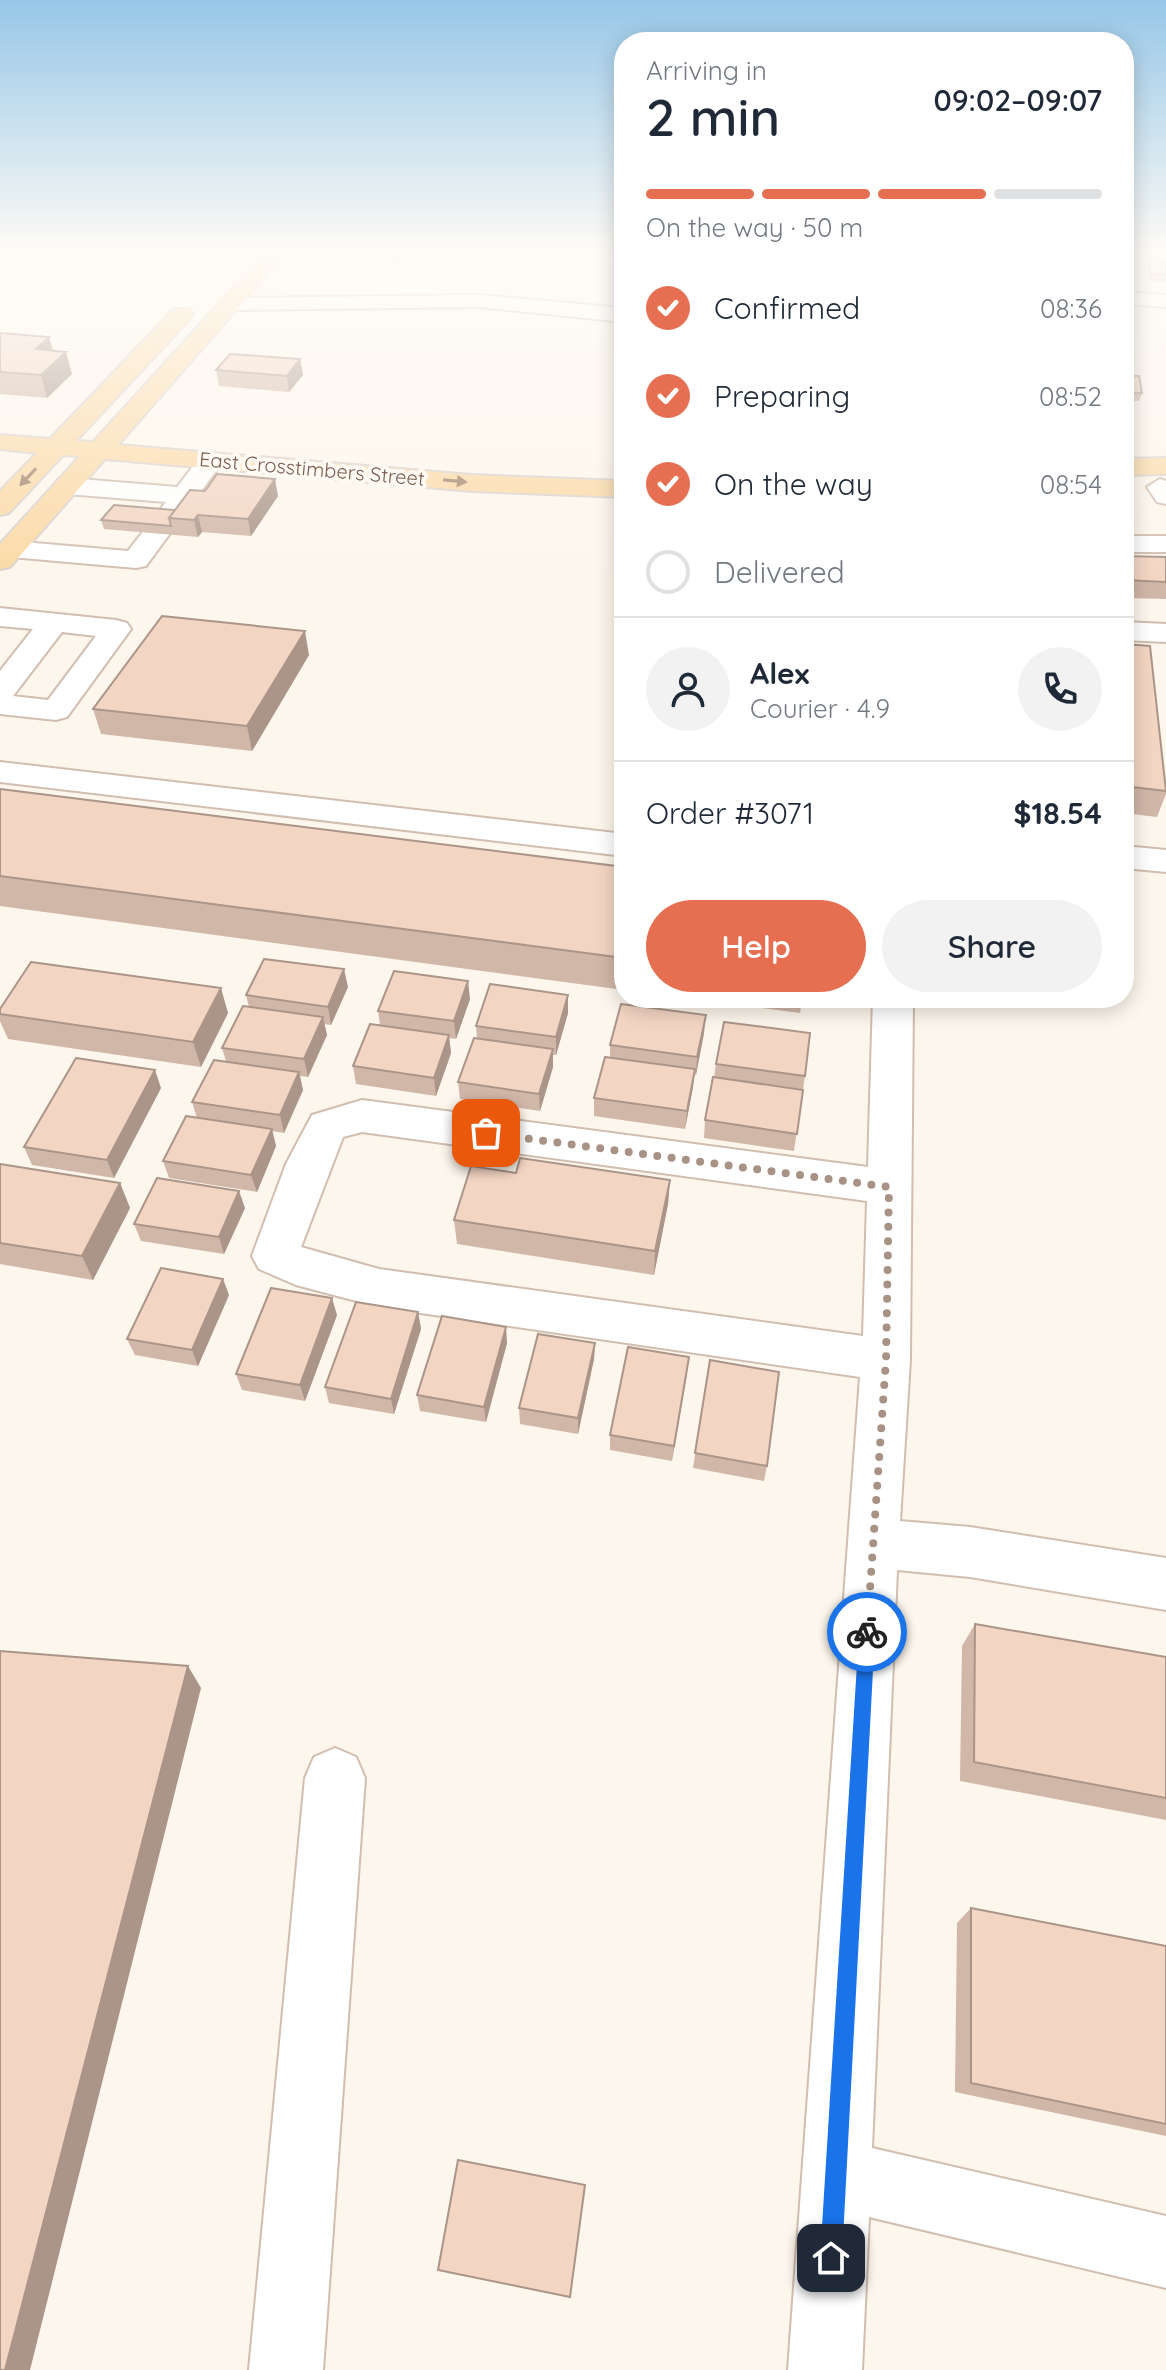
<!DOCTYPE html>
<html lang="en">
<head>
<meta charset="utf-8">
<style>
	:root { --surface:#fff; --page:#f2f2f3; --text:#1f2937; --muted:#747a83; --line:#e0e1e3; --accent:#e76f51 }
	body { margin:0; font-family:Quicksand,sans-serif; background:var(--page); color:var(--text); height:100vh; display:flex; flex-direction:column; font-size:30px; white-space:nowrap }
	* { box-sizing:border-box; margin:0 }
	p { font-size:26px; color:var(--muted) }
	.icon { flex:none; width:44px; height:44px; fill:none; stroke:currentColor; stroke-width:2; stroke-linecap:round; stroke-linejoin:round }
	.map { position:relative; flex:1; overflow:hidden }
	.panel { position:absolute; left:614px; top:32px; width:520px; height:976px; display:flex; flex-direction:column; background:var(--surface); border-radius:32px; box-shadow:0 4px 20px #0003 }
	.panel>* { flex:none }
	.pin { position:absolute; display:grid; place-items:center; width:68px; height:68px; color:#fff; margin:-34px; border-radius:16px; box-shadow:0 4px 12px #0006 }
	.courier { position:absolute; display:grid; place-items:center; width:80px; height:80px; margin:-40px; border:6px solid #1a73e8; border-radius:50%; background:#fff; color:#222; box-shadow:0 2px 10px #0007 }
	.head em { font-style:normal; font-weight:600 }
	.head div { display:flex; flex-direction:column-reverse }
	.head { display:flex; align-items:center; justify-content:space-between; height:136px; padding:0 32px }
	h1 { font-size:52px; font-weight:600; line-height:60px }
	.bar { display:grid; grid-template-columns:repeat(4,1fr); gap:12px 8px; align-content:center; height:96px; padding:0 32px }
	.bar i { height:10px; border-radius:6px; background:var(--line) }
	.bar .on { background:var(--accent) }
	.bar p { grid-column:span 4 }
	.line { display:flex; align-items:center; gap:20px; padding:0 32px; border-top:2px solid var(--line) }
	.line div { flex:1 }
	.round { display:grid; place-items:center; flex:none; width:84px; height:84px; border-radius:42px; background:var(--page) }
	ol { padding:0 32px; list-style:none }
	li { display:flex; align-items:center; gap:24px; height:88px }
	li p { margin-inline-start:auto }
	li .icon { padding:8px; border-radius:50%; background:var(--accent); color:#fff; stroke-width:4 }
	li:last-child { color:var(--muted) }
	li i { width:44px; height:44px; border:4px solid var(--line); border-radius:50% }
	.cta { display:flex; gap:16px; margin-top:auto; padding:16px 32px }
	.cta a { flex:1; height:92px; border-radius:48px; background:var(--accent); color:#fff; font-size:32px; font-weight:600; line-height:92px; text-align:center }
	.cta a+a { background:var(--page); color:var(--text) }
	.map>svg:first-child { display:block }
</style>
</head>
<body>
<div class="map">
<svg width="1166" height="2370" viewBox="0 0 1166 2370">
	<rect width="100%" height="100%" fill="#fdf6ec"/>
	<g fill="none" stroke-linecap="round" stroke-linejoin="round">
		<g stroke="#d1beb0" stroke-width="4">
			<path id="minor" d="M 366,254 L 479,254 C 468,266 377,266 366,254 Z
				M 1124,292 L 1166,295 L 1166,307 L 1124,304 Z
				M 479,295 L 624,308 L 624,322 L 479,307 L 230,310 L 219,304 L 230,298 Z
				M 211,452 L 224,460 L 146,566 L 136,568 L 11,557 L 0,553 L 1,543 L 11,541 L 128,551 L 166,502 L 67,494 L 54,486 L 58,480 L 67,478 L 177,487 L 202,455 Z
				M 1160,479 L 1166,481 L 1166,504 L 1157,502 L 1147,487 Z
				M 1124,536 L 1166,536 L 1166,552 L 1124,552 Z
				M 0,608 L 116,620 L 127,623 L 131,629 L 67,717 L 56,720 L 0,714 L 0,671 L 33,629 L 0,626 ZM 62,632 L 96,636 L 48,700 L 13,696 Z
				M 1124,622 L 1166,624 L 1166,642 L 1124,640 Z
				M 0,762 L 624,834 L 624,856 L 0,782 Z
				M 1124,846 L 1166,850 L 1166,872 L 1124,868 Z
				M 873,998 L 913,998 L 910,1360 L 900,1521 L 970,1527 L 1166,1558 L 1166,1610 L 970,1577 L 897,1570 L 872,2148 L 1166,2216 L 1166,2288 L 869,2217 L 862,2370 L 788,2370 L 860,1377 L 379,1307 L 296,1285 L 259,1269 L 252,1256 L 286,1164 L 312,1115 L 362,1100 L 868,1167 ZM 362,1132 L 867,1201 L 863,1336 L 379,1269 L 301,1247 L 343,1137 Z
				M 335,1748 L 356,1757 L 365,1778 L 323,2370 L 249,2370 L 305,1778 L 314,1757 Z"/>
		</g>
		<g stroke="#dad1cd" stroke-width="4">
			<path id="major" d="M 264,254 L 285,254 L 118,445 L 472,475 L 624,481 L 624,497 L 472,491 L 105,459 L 10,567 L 0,569 L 0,544 L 80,456 L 63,455 L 9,513 L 0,515 L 0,491 L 37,453 L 0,449 L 0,435 L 50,439 L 174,309 L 190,309 L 193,314 L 190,319 L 76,441 L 93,442 Z
				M 1166,458 L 1166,474 L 1124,475 L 1124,459 Z"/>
		</g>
		<use href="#minor" fill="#fff" fill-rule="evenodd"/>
		<use href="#major" fill="#fbd9a5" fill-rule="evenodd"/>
	</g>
	<path fill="#d1b7a8" d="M 1124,254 L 1130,265 L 1126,280 L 1124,280 Z
		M 1149,261 L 1166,262 L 1166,282 L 1149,281 L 1147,269 Z
		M 0,333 L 49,337 L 53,350 L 72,374 L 47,398 L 0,394 Z
		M 300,359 L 303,375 L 289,392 L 219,386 L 216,370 Z
		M 1124,375 L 1142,393 L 1139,401 L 1124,400 Z
		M 278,496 L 251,536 L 202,532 L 198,537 L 104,529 L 101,520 Z
		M 1124,556 L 1166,557 L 1166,599 L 1124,598 Z
		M 1124,644 L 1166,783 L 1166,794 L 1157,817 L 1124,813 Z
		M 309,655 L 252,751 L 101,734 L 93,709 Z
		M 0,789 L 624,867 L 624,990 L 0,906 Z
		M 348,987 L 331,1025 L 324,1024 L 327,1035 L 308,1077 L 300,1076 L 303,1090 L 284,1133 L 272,1131 L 276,1146 L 257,1192 L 169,1178 L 163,1161 L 197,1118 L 192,1102 L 226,1061 L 222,1048 L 249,1007 L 246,995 Z
		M 685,998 L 802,998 L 800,1013 Z
		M 470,999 L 456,1039 L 449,1038 L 451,1053 L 436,1096 L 356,1084 L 353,1066 L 380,1025 L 378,1011 Z
		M 0,1009 L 228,1013 L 201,1067 L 8,1039 L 0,1021 Z
		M 568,1013 L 556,1055 L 553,1055 L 553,1067 L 540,1111 L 460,1099 L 458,1082 L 477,1038 L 476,1026 Z
		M 704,1033 L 696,1075 L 694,1074 L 693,1087 L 685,1129 L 594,1116 L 594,1098 L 610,1057 L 610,1045 Z
		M 716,1064 L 805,1076 L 794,1151 L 704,1138 L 705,1120 L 714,1077 Z
		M 161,1088 L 114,1178 L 32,1165 L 24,1147 Z
		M 0,1164 L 120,1183 L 130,1208 L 93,1280 L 0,1264 Z
		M 516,1173 L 670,1180 L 668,1204 L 654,1275 L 457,1244 L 454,1220 Z
		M 245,1208 L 224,1254 L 141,1241 L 134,1224 Z
		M 229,1295 L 198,1366 L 135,1355 L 127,1339 Z
		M 418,1312 L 421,1329 L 394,1414 L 329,1403 L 325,1387 Z
		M 337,1315 L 305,1401 L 242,1390 L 236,1374 Z
		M 507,1343 L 486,1422 L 420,1411 L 417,1395 Z
		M 595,1343 L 594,1359 L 578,1434 L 520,1424 L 519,1408 Z
		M 710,1360 L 767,1466 L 764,1481 L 693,1468 Z
		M 687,1373 L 672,1461 L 610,1450 L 610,1435 Z
		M 975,1624 L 1166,1657 L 1166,1820 L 960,1781 L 962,1646 Z
		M 971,1908 L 1166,1946 L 1166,2136 L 955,2092 L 957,1923 Z"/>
	<path fill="#aa9588" d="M 49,337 L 55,359 L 36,349 Z
		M 66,352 L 72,374 L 47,398 L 41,375 Z
		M 300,359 L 303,375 L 289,392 L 287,376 Z
		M 275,479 L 278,496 L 251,536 L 248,519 Z
		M 198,515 L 202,532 L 198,537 L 194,520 Z
		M 305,631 L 309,655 L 252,751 L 247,726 Z
		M 344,969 L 348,987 L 331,1025 L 328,1007 Z
		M 468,981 L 470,999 L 456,1039 L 454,1021 Z
		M 221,988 L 228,1013 L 201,1067 L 193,1042 Z
		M 568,995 L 568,1013 L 556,1055 L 556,1037 Z
		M 706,1015 L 704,1033 L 696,1075 L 697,1057 Z
		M 323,1017 L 327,1035 L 308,1077 L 304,1059 Z
		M 449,1035 L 451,1053 L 436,1096 L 434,1078 Z
		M 553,1049 L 553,1067 L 540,1111 L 539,1094 Z
		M 695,1069 L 693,1087 L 685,1129 L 687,1111 Z
		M 155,1070 L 161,1088 L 114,1178 L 107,1160 Z
		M 299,1072 L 303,1090 L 284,1133 L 280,1115 Z
		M 272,1129 L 276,1146 L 257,1192 L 251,1175 Z
		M 670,1180 L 668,1204 L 654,1275 L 655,1251 Z
		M 120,1183 L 130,1208 L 93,1280 L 82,1256 Z
		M 239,1191 L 245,1208 L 224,1254 L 219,1237 Z
		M 223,1279 L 229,1295 L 198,1366 L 192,1350 Z
		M 332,1298 L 337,1315 L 305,1401 L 300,1385 Z
		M 418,1312 L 421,1329 L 394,1414 L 391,1399 Z
		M 506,1327 L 507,1343 L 486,1422 L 484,1407 Z
		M 595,1343 L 594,1359 L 578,1434 L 578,1418 Z
		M 689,1357 L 687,1373 L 672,1461 L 674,1446 Z
		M 188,1666 L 201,1688 L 30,2370 L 5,2370 Z"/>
	<path fill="#f3d5c3" stroke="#aa9588" stroke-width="2" d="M 1124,254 L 1128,254 L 1130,265 L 1124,265 Z
		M 1149,261 L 1166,262 L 1166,275 L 1151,274 Z
		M 0,333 L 49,337 L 36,349 L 66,352 L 41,375 L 0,372 Z
		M 230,354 L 300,359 L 287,376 L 216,370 Z
		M 1124,375 L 1139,376 L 1142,393 L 1124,392 Z
		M 217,474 L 275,479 L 248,519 L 198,515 L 194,520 L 169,518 L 190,490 L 205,491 Z
		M 114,505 L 175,510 L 169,518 L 171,526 L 101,520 Z
		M 1124,556 L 1166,557 L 1166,582 L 1124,580 Z
		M 162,616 L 305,631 L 247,726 L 93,709 Z
		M 1124,644 L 1150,646 L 1166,791 L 1124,786 Z
		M 0,789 L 624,867 L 624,958 L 0,876 Z
		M 264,959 L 344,969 L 328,1007 L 246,995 Z
		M 31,962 L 221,988 L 193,1042 L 0,1014 L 0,1009 Z
		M 394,971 L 468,981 L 454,1021 L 378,1011 Z
		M 490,984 L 568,995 L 556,1037 L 476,1026 Z
		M 621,1004 L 706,1015 L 697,1057 L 610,1045 Z
		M 243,1006 L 323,1017 L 304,1059 L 222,1048 Z
		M 724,1022 L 810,1033 L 805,1076 L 716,1064 Z
		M 370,1024 L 449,1035 L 434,1078 L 353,1066 Z
		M 474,1038 L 553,1049 L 539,1094 L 458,1082 Z
		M 605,1057 L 695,1069 L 687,1111 L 594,1098 Z
		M 76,1058 L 155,1070 L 107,1160 L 24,1147 Z
		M 214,1060 L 299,1072 L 280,1115 L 192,1102 Z
		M 713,1077 L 803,1090 L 797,1134 L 705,1120 Z
		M 186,1116 L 272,1129 L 251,1175 L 163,1161 Z
		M 520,1158 L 670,1180 L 655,1251 L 454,1220 L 471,1166 L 516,1173 Z
		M 0,1164 L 120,1183 L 82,1256 L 0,1243 Z
		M 157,1178 L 239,1191 L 219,1237 L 134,1224 Z
		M 161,1268 L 223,1279 L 192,1350 L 127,1339 Z
		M 271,1288 L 332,1298 L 300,1385 L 236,1374 Z
		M 356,1302 L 418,1312 L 391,1399 L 325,1387 Z
		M 442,1316 L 506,1327 L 484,1407 L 417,1395 Z
		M 538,1334 L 595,1343 L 578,1418 L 519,1408 Z
		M 628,1347 L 689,1357 L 674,1446 L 610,1435 Z
		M 710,1360 L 779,1372 L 767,1466 L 695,1453 Z
		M 975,1624 L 1166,1657 L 1166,1798 L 974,1762 Z
		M 0,1651 L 188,1666 L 5,2370 L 0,2370 Z
		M 971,1908 L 1166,1946 L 1166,2124 L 971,2083 Z
		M 458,2160 L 585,2185 L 570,2297 L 438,2270 Z"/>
	<defs><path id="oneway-solid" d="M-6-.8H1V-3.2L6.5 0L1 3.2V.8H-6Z" transform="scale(2)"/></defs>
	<g fill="#a18267">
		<use href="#oneway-solid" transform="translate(28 477) rotate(133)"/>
		<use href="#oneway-solid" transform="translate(455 481) rotate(5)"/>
	</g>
	<linearGradient id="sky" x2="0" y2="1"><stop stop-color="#97c7e8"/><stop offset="0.43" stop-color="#fefbf6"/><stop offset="1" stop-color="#fefbf6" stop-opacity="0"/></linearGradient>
	<rect width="1166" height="585" fill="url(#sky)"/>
	<path fill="#1a73e8" d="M 867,1624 L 875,1632 L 842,2258 L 838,2265 L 831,2269 L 824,2265 L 820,2258 L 859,1632 Z"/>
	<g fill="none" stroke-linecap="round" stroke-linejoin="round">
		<path stroke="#a89285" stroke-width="8" stroke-dasharray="0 14.4" d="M 486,1133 L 889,1187 L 886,1360 L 867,1632"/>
	</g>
	<g text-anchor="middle" stroke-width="8" stroke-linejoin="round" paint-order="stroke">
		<g font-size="20" fill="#7a5c4d" stroke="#fffaf3">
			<text transform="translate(312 469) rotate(5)" y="7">East Crosstimbers Street</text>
		</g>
	</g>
</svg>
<div class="pin" style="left:486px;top:1133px;background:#ea580c"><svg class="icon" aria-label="bag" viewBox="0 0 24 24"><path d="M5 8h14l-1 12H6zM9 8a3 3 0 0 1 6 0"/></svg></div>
<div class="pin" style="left:831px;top:2258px;background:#1f2937"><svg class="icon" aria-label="home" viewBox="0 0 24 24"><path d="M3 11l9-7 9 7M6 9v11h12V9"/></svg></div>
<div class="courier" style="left:867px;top:1632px"><svg class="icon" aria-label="bike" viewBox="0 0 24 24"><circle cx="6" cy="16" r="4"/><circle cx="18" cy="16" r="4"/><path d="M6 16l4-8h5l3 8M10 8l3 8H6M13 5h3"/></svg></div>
<section class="panel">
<div class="head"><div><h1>2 min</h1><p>Arriving in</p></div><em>09:02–09:07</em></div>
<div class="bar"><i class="on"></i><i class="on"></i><i class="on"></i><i></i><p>On the way · 50 m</p></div>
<ol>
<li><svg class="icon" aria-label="check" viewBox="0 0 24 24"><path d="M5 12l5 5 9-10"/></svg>Confirmed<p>08:36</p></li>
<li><svg class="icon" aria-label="check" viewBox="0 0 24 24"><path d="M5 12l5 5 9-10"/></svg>Preparing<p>08:52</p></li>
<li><svg class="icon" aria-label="check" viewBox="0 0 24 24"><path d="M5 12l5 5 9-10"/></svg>On the way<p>08:54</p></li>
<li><i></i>Delivered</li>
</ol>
<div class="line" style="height:144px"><a class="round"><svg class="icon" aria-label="person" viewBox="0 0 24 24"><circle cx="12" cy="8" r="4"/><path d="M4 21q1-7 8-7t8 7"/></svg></a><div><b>Alex</b><p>Courier · 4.9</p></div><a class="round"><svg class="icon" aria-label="phone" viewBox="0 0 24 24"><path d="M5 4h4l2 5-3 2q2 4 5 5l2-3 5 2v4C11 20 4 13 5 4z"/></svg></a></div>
<div class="line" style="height:104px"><div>Order #3071</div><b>$18.54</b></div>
<div class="cta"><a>Help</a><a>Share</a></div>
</section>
</div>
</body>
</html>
